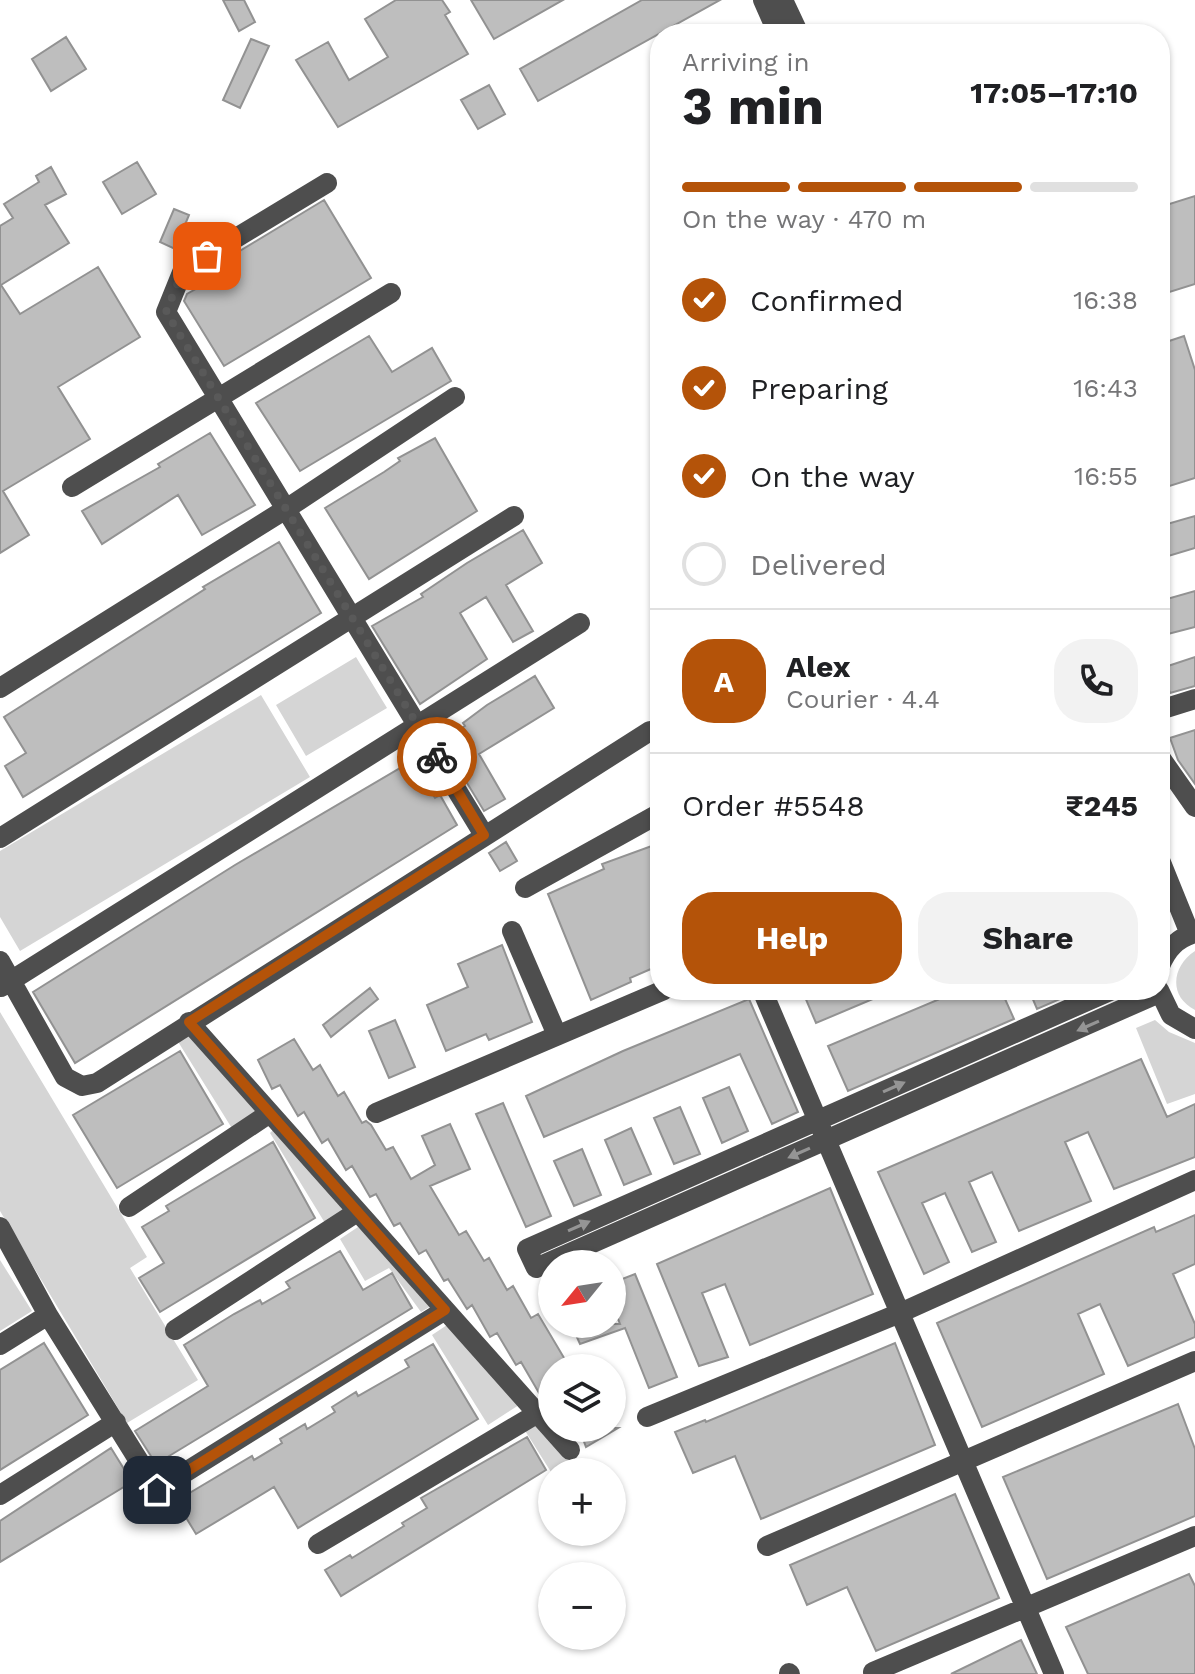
<!DOCTYPE html>
<html lang="en">
<head>
<meta charset="utf-8">
<style>
	:root { --surface:#fff; --page:#f2f2f2; --text:#202124; --muted:#757577; --line:#e0e0e0; --accent:#b45309 }
	body { margin:0; font-family:"Work Sans",sans-serif; background:var(--page); color:var(--text); height:100vh; display:flex; flex-direction:column; font-size:30px; white-space:nowrap }
	* { box-sizing:border-box; margin:0 }
	p { font-size:26px; color:var(--muted) }
	.icon { flex:none; width:44px; height:44px; fill:none; stroke:currentColor; stroke-width:2; stroke-linecap:round; stroke-linejoin:round }
	.map { position:relative; flex:1; overflow:hidden }
	.panel { position:absolute; left:650px; top:24px; width:520px; height:976px; display:flex; flex-direction:column; background:var(--surface); border-radius:32px; box-shadow:0 2px 6px #0004 }
	.panel>* { flex:none }
	.needle { width:52px; rotate:240deg }
	.tools { position:absolute; left:538px; top:1250px; display:grid; gap:16px }
	.tools a { display:grid; place-items:center; width:88px; height:88px; border-radius:50%; background:var(--surface); box-shadow:0 2px 6px #0004; font-size:40px }
	.pin { position:absolute; display:grid; place-items:center; width:68px; height:68px; color:#fff; margin:-34px; border-radius:16px; box-shadow:0 4px 12px #0006 }
	.courier { position:absolute; display:grid; place-items:center; width:80px; height:80px; margin:-40px; border:6px solid #b45309; border-radius:50%; background:#fff; color:#222; box-shadow:0 2px 10px #0007 }
	.head em { font-style:normal; font-weight:700 }
	.head div { display:flex; flex-direction:column-reverse }
	.head { display:flex; align-items:center; justify-content:space-between; height:136px; padding:0 32px }
	h1 { font-size:52px; font-weight:700; line-height:60px }
	.bar { display:grid; grid-template-columns:repeat(4,1fr); gap:12px 8px; align-content:center; height:96px; padding:0 32px }
	.bar i { height:10px; border-radius:6px; background:var(--line) }
	.bar .current { background:var(--accent) }
	.bar p { grid-column:span 4 }
	.line { display:flex; align-items:center; gap:20px; padding:0 32px; border-top:2px solid var(--line) }
	.line div { flex:1 }
	.round { display:grid; place-items:center; flex:none; width:84px; height:84px; border-radius:32px; background:var(--page) }
	ol { padding:0 32px; list-style:none }
	li { display:flex; align-items:center; gap:24px; height:88px }
	li p { margin-inline-start:auto }
	li .icon { padding:8px; border-radius:50%; background:var(--accent); color:#fff; stroke-width:4 }
	li:last-child { color:var(--muted) }
	li i { width:44px; height:44px; border:4px solid var(--line); border-radius:50% }
	.primary-button { display:flex; gap:16px; margin-top:auto; padding:16px 32px }
	.primary-button a { flex:1; height:92px; border-radius:32px; background:var(--accent); color:#fff; font-size:32px; font-weight:700; line-height:92px; text-align:center }
	.primary-button a+a { background:var(--page); color:var(--text) }
	.map>svg:first-child { display:block }
</style>
</head>
<body>
<div class="map">
<svg width="1195" height="1674" viewBox="0 0 1195 1674">
	<rect width="100%" height="100%" fill="#fff"/>
	<path fill="#d5d5d5" d="M 356,657 L 387,708 L 306,756 L 276,705 Z
		M 261,695 L 310,777 L 20,951 L 0,917 L 0,851 Z
		M 1195,951 L 1195,1010 C 1168,996 1172,966 1195,951 Z
		M 0,1012 L 147,1257 L 130,1268 L 198,1380 L 127,1423 L 0,1211 Z
		M 1155,1020 L 1169,1032 L 1195,1043 L 1195,1094 L 1167,1104 L 1136,1028 Z
		M 188,1032 L 259,1111 L 233,1130 L 177,1040 Z
		M 275,1128 L 347,1209 L 325,1223 L 270,1133 Z
		M 358,1227 L 431,1306 L 421,1312 L 389,1268 L 365,1281 L 340,1239 Z
		M 0,1260 L 32,1311 L 0,1331 Z
		M 450,1323 L 519,1405 L 488,1425 L 432,1335 Z
		M 534,1420 L 570,1460 L 551,1472 L 524,1429 Z"/>
	<path fill="#bebebe" stroke="#929292" stroke-width="2" d="M 223,0 L 244,0 L 255,22 L 239,31 Z
		M 396,0 L 442,0 L 450,12 L 445,15 L 468,54 L 338,127 L 296,60 L 328,42 L 349,80 L 388,57 L 365,19 Z
		M 471,0 L 563,0 L 494,39 Z
		M 642,0 L 720,0 L 538,101 L 520,69 Z
		M 66,37 L 86,69 L 51,91 L 32,59 Z
		M 251,39 L 269,46 L 240,108 L 223,100 Z
		M 489,85 L 505,114 L 478,129 L 461,100 Z
		M 137,162 L 156,194 L 122,214 L 103,182 Z
		M 51,167 L 66,194 L 45,205 L 69,243 L 1,285 L 20,314 L 98,267 L 140,337 L 58,387 L 90,439 L 3,491 L 29,535 L 0,553 L 0,226 L 13,218 L 4,204 L 39,182 L 36,176 Z
		M 1195,196 L 1195,284 L 1160,295 L 1160,207 Z
		M 324,200 L 371,278 L 224,366 L 184,301 L 187,294 L 201,286 L 195,278 Z
		M 174,209 L 189,215 L 175,249 L 160,242 Z
		M 369,336 L 392,372 L 432,348 L 451,381 L 300,471 L 256,403 Z
		M 1184,336 L 1195,370 L 1195,478 L 1160,489 L 1160,344 Z
		M 210,433 L 255,505 L 202,535 L 178,495 L 102,544 L 82,511 L 160,467 L 158,464 Z
		M 435,438 L 477,511 L 369,579 L 325,508 L 384,472 L 400,461 L 398,458 Z
		M 1195,516 L 1195,548 L 1165,557 L 1160,526 Z
		M 523,530 L 542,563 L 506,585 L 533,631 L 513,642 L 486,597 L 460,613 L 487,659 L 420,704 L 372,626 L 423,597 L 421,594 L 467,563 Z
		M 279,542 L 321,613 L 23,797 L 5,766 L 26,753 L 4,717 L 205,589 L 203,587 Z
		M 1195,591 L 1195,627 L 1164,635 L 1160,601 Z
		M 1195,657 L 1195,686 L 1170,693 L 1162,668 Z
		M 535,676 L 554,708 L 479,754 L 505,799 L 484,811 L 441,740 L 465,726 L 463,723 L 487,705 Z
		M 1195,730 L 1195,784 L 1178,760 L 1170,738 Z
		M 412,761 L 435,798 L 440,795 L 457,825 L 75,1063 L 33,992 L 235,865 Z
		M 506,842 L 517,861 L 500,871 L 489,853 Z
		M 660,843 L 660,965 L 630,978 L 631,982 L 591,1000 L 548,894 L 604,869 L 602,864 Z
		M 502,945 L 532,1022 L 489,1040 L 486,1034 L 446,1051 L 427,1005 L 468,987 L 458,964 Z
		M 370,988 L 378,999 L 331,1037 L 323,1025 Z
		M 802,990 L 894,990 L 816,1023 Z
		M 961,990 L 1001,990 L 1014,1019 L 848,1091 L 828,1046 Z
		M 1029,990 L 1056,990 L 1060,999 L 1037,1009 Z
		M 749,999 L 798,1112 L 772,1124 L 740,1054 L 544,1137 L 526,1096 L 623,1051 Z
		M 395,1020 L 415,1067 L 389,1078 L 369,1031 Z
		M 294,1039 L 313,1070 L 320,1065 L 338,1096 L 344,1092 L 362,1123 L 366,1121 L 371,1125 L 386,1150 L 393,1147 L 411,1179 L 435,1165 L 422,1136 L 450,1124 L 470,1169 L 430,1186 L 459,1235 L 466,1231 L 484,1261 L 489,1258 L 507,1290 L 513,1286 L 531,1318 L 538,1314 L 570,1368 L 552,1368 L 552,1386 L 539,1393 L 521,1362 L 516,1365 L 497,1333 L 490,1337 L 472,1305 L 467,1309 L 448,1279 L 444,1281 L 426,1250 L 419,1254 L 400,1223 L 394,1226 L 376,1194 L 370,1197 L 352,1166 L 346,1170 L 328,1139 L 322,1143 L 304,1112 L 298,1116 L 280,1085 L 272,1089 L 258,1060 Z
		M 180,1051 L 223,1124 L 117,1188 L 73,1115 Z
		M 1141,1059 L 1167,1117 L 1195,1104 L 1195,1157 L 1114,1189 L 1088,1132 L 1065,1142 L 1091,1201 L 1019,1231 L 992,1172 L 969,1182 L 996,1242 L 972,1252 L 945,1193 L 922,1203 L 949,1262 L 924,1274 L 878,1172 Z
		M 729,1087 L 748,1131 L 722,1143 L 703,1098 Z
		M 503,1103 L 551,1216 L 526,1227 L 476,1114 Z
		M 680,1107 L 700,1154 L 674,1164 L 654,1118 Z
		M 631,1128 L 651,1174 L 624,1185 L 605,1140 Z
		M 273,1142 L 315,1218 L 160,1312 L 139,1278 L 164,1263 L 142,1227 L 169,1211 L 166,1206 Z
		M 582,1149 L 601,1195 L 574,1206 L 554,1161 Z
		M 830,1188 L 873,1294 L 750,1345 L 725,1284 L 702,1293 L 728,1357 L 699,1366 L 657,1264 Z
		M 1195,1215 L 1195,1264 L 1173,1274 L 1195,1324 L 1195,1337 L 1128,1366 L 1100,1304 L 1078,1314 L 1104,1374 L 982,1427 L 937,1323 L 1154,1227 L 1156,1232 Z
		M 340,1251 L 363,1290 L 392,1273 L 412,1308 L 156,1464 L 135,1431 L 208,1386 L 184,1345 L 234,1314 L 260,1300 L 262,1304 L 290,1288 L 286,1282 Z
		M 635,1274 L 677,1377 L 649,1388 L 625,1328 L 580,1344 L 571,1324 L 620,1324 L 612,1303 L 612,1283 Z
		M 44,1343 L 88,1415 L 0,1470 L 0,1370 Z
		M 895,1343 L 935,1445 L 761,1519 L 735,1456 L 693,1473 L 675,1432 L 705,1420 L 706,1422 Z
		M 433,1344 L 478,1419 L 298,1528 L 274,1487 L 196,1534 L 176,1501 L 252,1456 L 254,1460 L 282,1443 L 280,1439 L 305,1424 L 307,1429 L 335,1412 L 332,1407 L 356,1392 L 358,1396 L 409,1367 L 405,1360 Z
		M 1178,1404 L 1195,1449 L 1195,1516 L 1047,1579 L 1003,1477 Z
		M 579,1428 L 618,1428 L 586,1447 Z
		M 527,1437 L 546,1470 L 341,1596 L 325,1570 L 350,1555 L 352,1558 L 404,1526 L 402,1523 L 427,1508 L 421,1498 Z
		M 111,1448 L 132,1482 L 0,1562 L 0,1521 Z
		M 955,1494 L 999,1598 L 876,1651 L 847,1587 L 807,1605 L 790,1565 Z
		M 1189,1574 L 1195,1586 L 1195,1674 L 1088,1674 L 1066,1627 Z
		M 1021,1640 L 1037,1674 L 951,1674 Z"/>
	<g fill="none" stroke-linecap="round" stroke-linejoin="round">
		<path stroke="#4e4e4e" stroke-width="20" d="M 763,0 L 778,34
			M 783,0 L 799,34
			M 327,183 L 183,270 L 166,312 L 484,835
			M 72,487 L 391,293
			M 0,688 L 286,509 L 455,397
			M 1160,710 L 1195,699
			M 1160,757 L 1195,807
			M 0,838 L 514,516
			M 1160,860 L 1190,934
			M 525,888 L 660,813
			M 512,931 L 557,1035
			M 0,961 L 65,1077 L 82,1086 L 97,1083 L 650,731
			M 1160,966 C 1167,949 1177,938 1195,933
			M 1,987 L 580,623
			M 762,990 L 1054,1674
			M 1112,990 L 527,1249 L 536,1268 L 1159,993
			M 1159,990 L 1171,1015 L 1195,1029
			M 189,1022 L 570,1450
			M 376,1113 L 664,990
			M 129,1207 L 270,1113
			M 0,1227 L 48,1315 L 157,1490 L 445,1310
			M 175,1330 L 357,1212
			M 0,1345 L 48,1315
			M 647,1417 L 900,1313 L 1195,1180
			M 0,1495 L 116,1422
			M 318,1544 L 538,1413
			M 767,1546 L 1195,1361
			M 873,1672 L 1195,1536
			M 789,1673 L 790,1674"/>
	</g>
	<defs><path id="oneway-solid" d="M-6-.8H1V-3.2L6.5 0L1 3.2V.8H-6Z" transform="scale(2)"/></defs>
	<g fill="#959595">
		<use href="#oneway-solid" transform="translate(1088 1026) rotate(156)"/>
		<use href="#oneway-solid" transform="translate(894 1087) rotate(-24)"/>
		<use href="#oneway-solid" transform="translate(799 1153) rotate(156)"/>
		<use href="#oneway-solid" transform="translate(579 1226) rotate(-24)"/>
	</g>
	<g fill="none" stroke-linecap="round" stroke-linejoin="round">
		<path stroke="#595959" stroke-width="8" stroke-dasharray="0 14.4" d="M 207,256 L 183,270 L 166,312 L 437,757"/>
		<path stroke="#b45309" stroke-width="10" d="M 157,1490 L 445,1310 L 189,1022 L 484,835 L 437,757"/>
	</g>
</svg>
<div class="tools">
<a><svg class="needle" viewBox="-14 -14 28 28"><path d="M0-13l5 13h-10z" fill="#e53935"/><path d="M0 13l5-13h-10z" fill="#757577"/></svg></a>
<a><svg class="icon" aria-label="layers" viewBox="0 0 24 24"><path d="M12 4l9 5-9 5-9-5zM3 14l9 5 9-5"/></svg></a>
<a>+</a>
<a>−</a>
</div>
<div class="pin" style="left:207px;top:256px;background:#ea580c"><svg class="icon" aria-label="bag" viewBox="0 0 24 24"><path d="M5 8h14l-1 12H6zM9 8a3 3 0 0 1 6 0"/></svg></div>
<div class="pin" style="left:157px;top:1490px;background:#1f2937"><svg class="icon" aria-label="home" viewBox="0 0 24 24"><path d="M3 11l9-7 9 7M6 9v11h12V9"/></svg></div>
<div class="courier" style="left:437px;top:757px"><svg class="icon" aria-label="bike" viewBox="0 0 24 24"><circle cx="6" cy="16" r="4"/><circle cx="18" cy="16" r="4"/><path d="M6 16l4-8h5l3 8M10 8l3 8H6M13 5h3"/></svg></div>
<section class="panel">
<div class="head"><div><h1>3 min</h1><p>Arriving in</p></div><em>17:05–17:10</em></div>
<div class="bar"><i class="current"></i><i class="current"></i><i class="current"></i><i></i><p>On the way · 470 m</p></div>
<ol>
<li><svg class="icon" aria-label="check" viewBox="0 0 24 24"><path d="M5 12l5 5 9-10"/></svg>Confirmed<p>16:38</p></li>
<li><svg class="icon" aria-label="check" viewBox="0 0 24 24"><path d="M5 12l5 5 9-10"/></svg>Preparing<p>16:43</p></li>
<li><svg class="icon" aria-label="check" viewBox="0 0 24 24"><path d="M5 12l5 5 9-10"/></svg>On the way<p>16:55</p></li>
<li><i></i>Delivered</li>
</ol>
<div class="line" style="height:144px"><b class="round" style="background:var(--accent);color:#fff">A</b><div><b>Alex</b><p>Courier · 4.4</p></div><a class="round"><svg class="icon" aria-label="phone" viewBox="0 0 24 24"><path d="M5 4h4l2 5-3 2q2 4 5 5l2-3 5 2v4C11 20 4 13 5 4z"/></svg></a></div>
<div class="line" style="height:104px"><div>Order #5548</div><b>₹245</b></div>
<div class="primary-button"><a>Help</a><a>Share</a></div>
</section>
</div>
</body>
</html>
